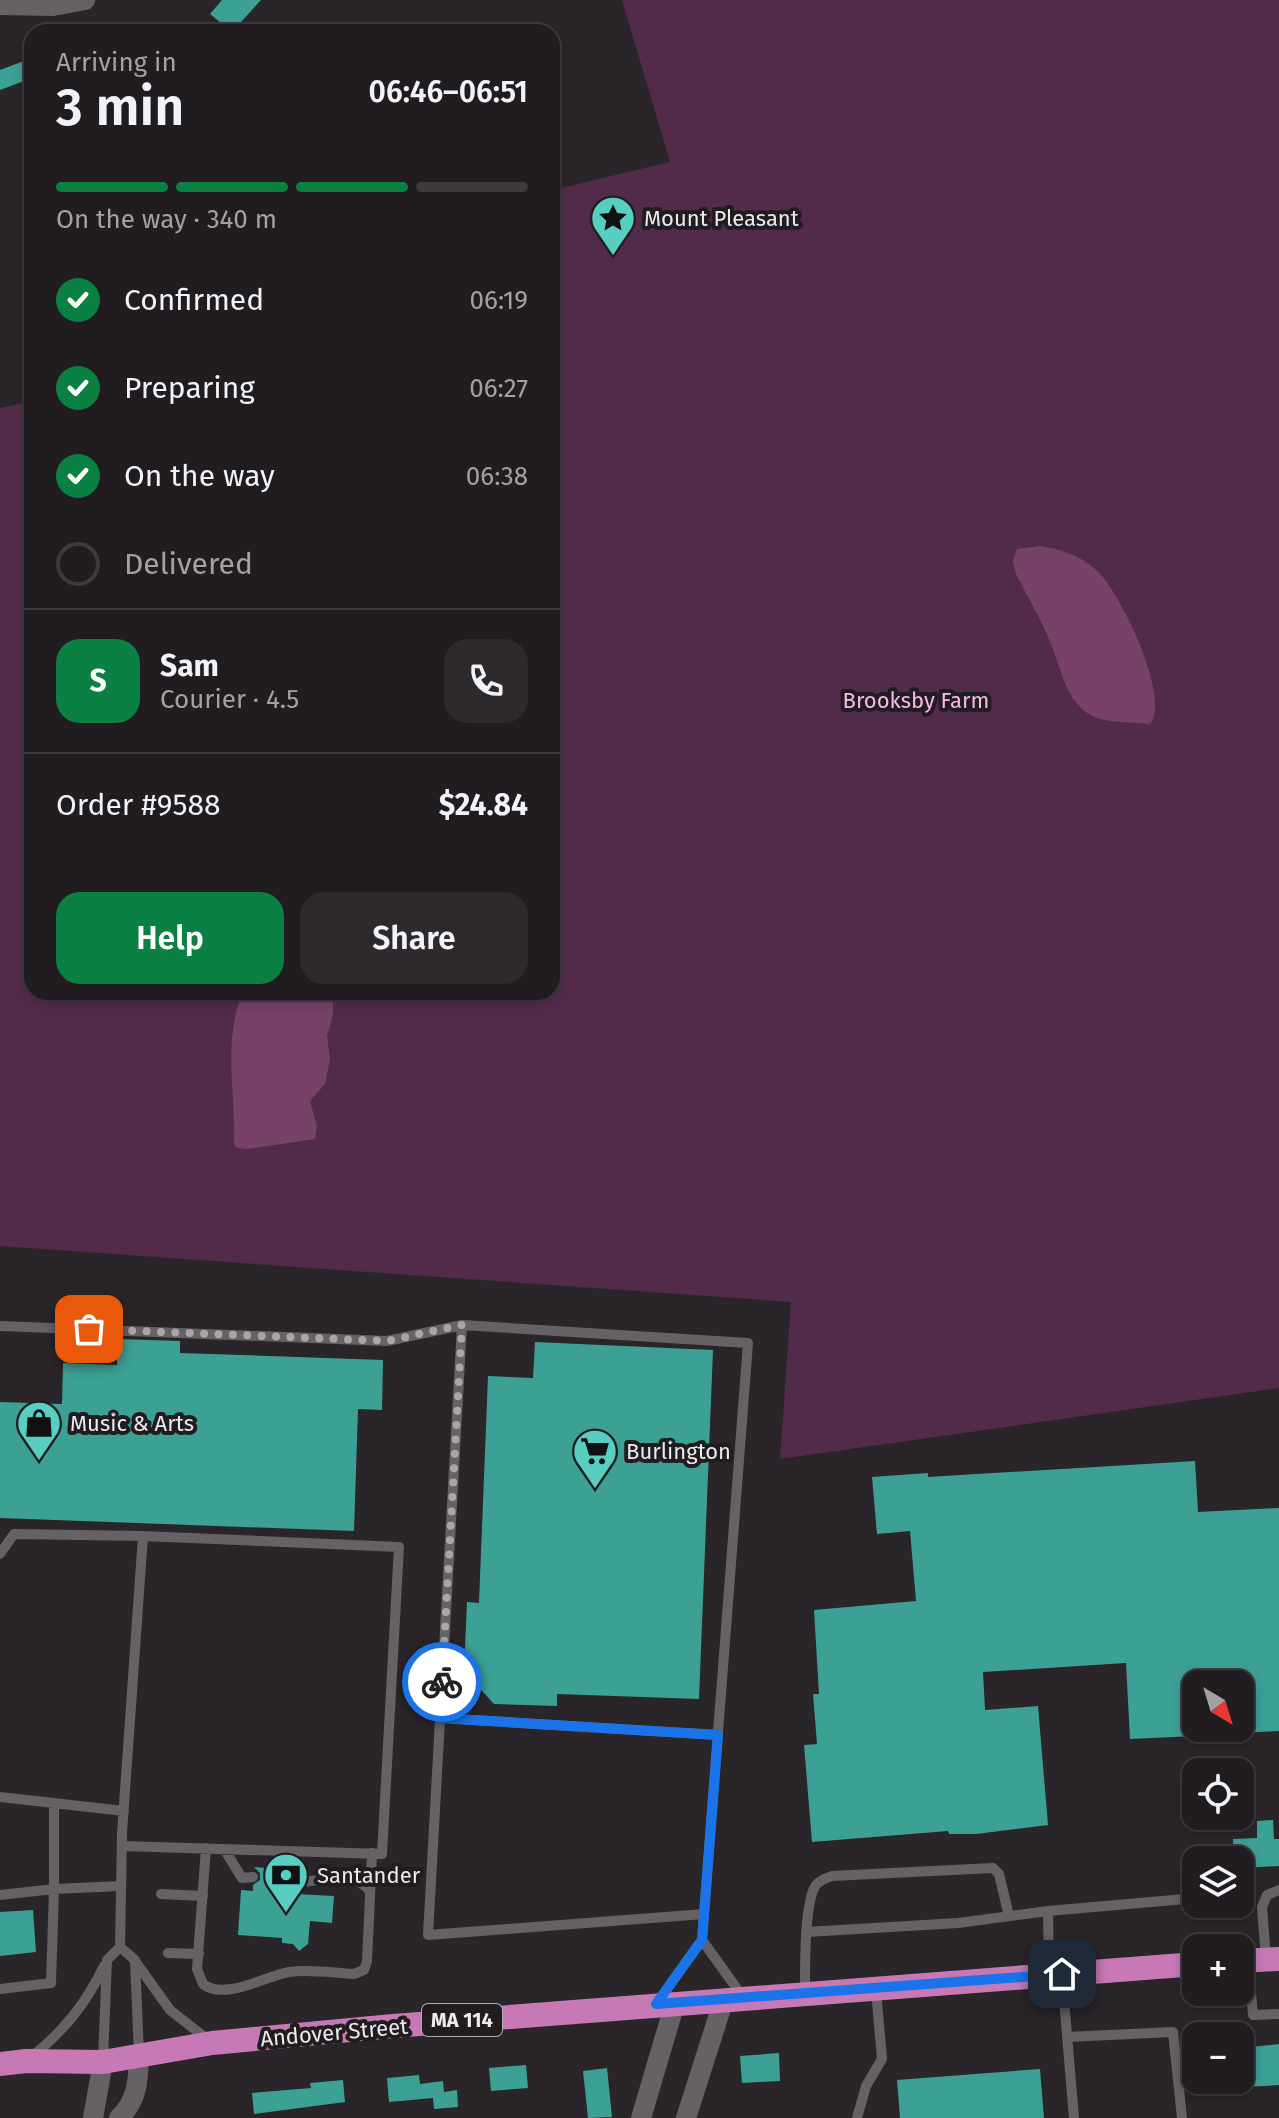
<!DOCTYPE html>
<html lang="en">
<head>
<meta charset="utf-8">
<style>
	:root { --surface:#201c1f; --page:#2d292c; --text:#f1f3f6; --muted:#a2a1a4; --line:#3d3a3d; --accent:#0b8043 }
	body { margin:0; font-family:"Fira Sans",sans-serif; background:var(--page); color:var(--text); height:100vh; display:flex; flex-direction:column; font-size:30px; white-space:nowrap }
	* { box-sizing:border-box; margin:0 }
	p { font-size:26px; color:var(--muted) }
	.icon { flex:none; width:44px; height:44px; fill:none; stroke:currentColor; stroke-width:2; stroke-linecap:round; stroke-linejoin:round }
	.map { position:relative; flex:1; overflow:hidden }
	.side { position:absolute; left:24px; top:24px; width:536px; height:976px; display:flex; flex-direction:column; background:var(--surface); border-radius:24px; box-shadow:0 4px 12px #0003,0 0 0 2px var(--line) }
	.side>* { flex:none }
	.needle { width:52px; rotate:142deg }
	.controls { position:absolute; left:1182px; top:1670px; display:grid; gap:16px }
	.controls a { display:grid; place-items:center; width:72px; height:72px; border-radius:16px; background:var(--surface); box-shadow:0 4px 12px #0003,0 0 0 2px var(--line); font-size:40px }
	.pin { position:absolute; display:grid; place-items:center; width:68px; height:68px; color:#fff; margin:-34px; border-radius:16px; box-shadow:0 4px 12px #0006 }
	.courier { position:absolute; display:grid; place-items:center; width:80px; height:80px; margin:-40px; border:6px solid #1a73e8; border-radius:50%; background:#fff; color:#222; box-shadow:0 2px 10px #0007 }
	.overview em { font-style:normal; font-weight:600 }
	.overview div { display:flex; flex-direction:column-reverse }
	.overview { display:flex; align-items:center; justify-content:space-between; height:136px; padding:0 32px }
	h1 { font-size:52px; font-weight:600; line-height:60px }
	.bar { display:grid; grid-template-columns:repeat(4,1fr); gap:12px 8px; align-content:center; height:96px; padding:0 32px }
	.bar i { height:10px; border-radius:6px; background:var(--line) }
	.bar .current { background:var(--accent) }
	.bar p { grid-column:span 4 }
	.line { display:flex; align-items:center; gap:20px; padding:0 32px; border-top:2px solid var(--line) }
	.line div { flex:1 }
	.round { display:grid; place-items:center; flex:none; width:84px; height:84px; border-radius:24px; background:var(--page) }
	ol { padding:0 32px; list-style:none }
	li { display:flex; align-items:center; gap:24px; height:88px }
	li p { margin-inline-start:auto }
	li .icon { padding:8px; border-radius:50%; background:var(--accent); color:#fff; stroke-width:4 }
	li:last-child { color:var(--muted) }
	li i { width:44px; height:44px; border:4px solid var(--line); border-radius:50% }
	.cta { display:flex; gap:16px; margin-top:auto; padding:16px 32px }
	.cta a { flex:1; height:92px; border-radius:24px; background:var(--accent); color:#fff; font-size:32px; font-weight:600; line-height:92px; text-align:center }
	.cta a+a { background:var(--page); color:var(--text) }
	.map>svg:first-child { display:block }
</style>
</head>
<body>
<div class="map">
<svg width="1279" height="2118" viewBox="0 0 1279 2118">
	<rect width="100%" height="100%" fill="#2a2529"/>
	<path fill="#532b4a" d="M 622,0 L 1279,0 L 1279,1388 L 780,1459 L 791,1302 L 0,1246 L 0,408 L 32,401 L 32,992 L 552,992 L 552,190 L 670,162 Z"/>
	<path fill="#77416a" d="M 1040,546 C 1064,550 1085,557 1101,575 C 1122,598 1171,697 1150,724 C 1134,722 1115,723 1100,719 C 1067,709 1062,671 1051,644 C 1041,619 1027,596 1015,572 L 1013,561 L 1017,549 Z
		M 243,992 L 333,992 L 333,1014 L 327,1036 L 330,1059 L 325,1084 L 310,1101 L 317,1126 L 315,1139 L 248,1149 L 237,1148 L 234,1144 C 236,1093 222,1041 243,992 Z"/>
	<path fill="#3ca095" d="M 222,0 L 261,0 L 232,32 L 210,14 Z
		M 32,58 L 32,78 L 0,90 L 0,70 Z
		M 117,1339 L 180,1341 L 180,1353 L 383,1360 L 382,1410 L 358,1409 L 354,1531 L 0,1518 L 0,1402 L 62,1404 L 63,1363 L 117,1365 Z
		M 535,1342 L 713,1350 L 699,1699 L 557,1694 L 557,1706 L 494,1704 L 464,1671 L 467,1602 L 479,1603 L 488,1376 L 533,1378 Z
		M 1195,1461 L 1198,1512 L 1279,1508 L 1279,1731 L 1240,1733 L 1240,1684 L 1196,1684 L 1196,1736 L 1130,1739 L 1126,1663 L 983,1672 L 985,1710 L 1038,1706 L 1048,1825 L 976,1834 L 949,1834 L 948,1831 L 812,1842 L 804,1745 L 817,1744 L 813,1694 L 819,1694 L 814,1610 L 916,1601 L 910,1531 L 877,1534 L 872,1477 L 928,1473 L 928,1477 Z
		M 1273,1820 L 1274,1839 L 1279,1839 L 1279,1866 L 1240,1868 L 1240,1860 L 1234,1860 L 1233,1839 L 1257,1838 L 1257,1821 Z
		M 254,1867 L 279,1869 L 270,1878 L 271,1883 L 278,1888 L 277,1893 L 334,1896 L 332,1923 L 310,1921 L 308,1944 L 299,1951 L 293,1944 L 282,1943 L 282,1938 L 238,1935 L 241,1890 L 253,1891 L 253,1885 L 260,1880 L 260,1873 Z
		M 33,1910 L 36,1952 L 0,1956 L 0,1912 Z
		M 1279,2044 L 1279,2085 L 1245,2087 L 1242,2048 Z
		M 779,2053 L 780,2081 L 742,2083 L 740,2056 Z
		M 526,2065 L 528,2088 L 491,2091 L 489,2068 Z
		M 607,2068 L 612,2117 L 588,2118 L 583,2071 Z
		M 1040,2069 L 1044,2118 L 900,2118 L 897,2080 Z
		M 419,2075 L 420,2084 L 443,2081 L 444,2092 L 457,2090 L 458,2107 L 434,2109 L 433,2098 L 389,2102 L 387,2078 Z
		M 343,2080 L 345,2102 L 254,2114 L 252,2093 L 311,2088 L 310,2083 Z"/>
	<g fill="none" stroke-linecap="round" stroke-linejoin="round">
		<path stroke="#666164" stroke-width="10" d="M 462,1325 L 428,1935 L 704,1914
			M 0,1326 L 387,1341 L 462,1325 L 748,1343 L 702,1940 L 657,2003
			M 0,1554 L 14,1534 L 143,1536 L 399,1547 L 382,1854 L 122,1846
			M 440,1718 L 718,1735
			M 0,1797 L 124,1811
			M 206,1848 L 197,1969 L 203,1984 C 224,2001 266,1976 289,1972 C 310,1969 333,1973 354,1974 L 364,1970 L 367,1961 L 372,1853
			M 224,1849 L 242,1878 L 253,1877
			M 278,1879 L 286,1884 C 308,1883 359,1868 370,1893
			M 161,1894 L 203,1896
			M 0,1895 L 54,1889 L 54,1803
			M 1048,1911 L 1185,1899
			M 806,1932 L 958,1923 L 1048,1911 L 1049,1975
			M 702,1940 L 743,1997
			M 120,1947 L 135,1960 L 139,2054
			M 168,1953 L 199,1954
			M 1266,1958 L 1262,1907 L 1267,1895 L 1279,1890
			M 135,1961 L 170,2010 L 207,2039
			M 1248,1961 L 1253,2015 L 1279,2014
			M 1062,1976 L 1074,2118
			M 0,1989 L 51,1983 L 54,1889 L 121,1886
			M 805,1993 C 805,1971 804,1901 816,1885 C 820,1880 826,1878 832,1876 L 993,1868 L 999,1874 L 1009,1916
			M 1067,2037 L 1173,2032 L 1182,2118
			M 30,2058 C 63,2032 86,2004 104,1966
			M 103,2060 L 107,1960 L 120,1947 L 122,1833 L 143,1536
			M 857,2118 L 866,2086 L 882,2059 L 876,1990"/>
		<path stroke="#666164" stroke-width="20" d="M 0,5 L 53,6 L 85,0
			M 93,2118 L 103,2062
			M 119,2118 C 138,2100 138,2080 139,2056
			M 641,2118 L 675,2003
			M 686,2118 L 724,1999"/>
		<path stroke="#c779b5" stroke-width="24" d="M 1240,1961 L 1279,1959
			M 0,2064 L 26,2061 L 103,2062 L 212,2043 L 393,2026 L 1196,1964"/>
	</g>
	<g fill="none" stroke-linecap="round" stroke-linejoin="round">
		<path stroke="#a9a5a8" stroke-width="8" stroke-dasharray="0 14.4" d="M 89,1329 L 387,1341 L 462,1325 L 442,1682"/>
		<path stroke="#1a73e8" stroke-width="10" d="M 442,1682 L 440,1718 L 718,1735 L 702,1940 L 656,2004 L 1062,1974"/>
	</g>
	<defs>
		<g id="sight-pin" transform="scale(2.3)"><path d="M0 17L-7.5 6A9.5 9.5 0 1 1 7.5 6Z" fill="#57cec1" stroke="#201c1f"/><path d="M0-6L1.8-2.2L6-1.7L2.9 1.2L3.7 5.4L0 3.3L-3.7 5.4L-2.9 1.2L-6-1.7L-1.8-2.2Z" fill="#111"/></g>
		<g id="shop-pin" transform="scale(2.3)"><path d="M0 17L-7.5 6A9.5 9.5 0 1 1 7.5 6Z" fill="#57cec1" stroke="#201c1f"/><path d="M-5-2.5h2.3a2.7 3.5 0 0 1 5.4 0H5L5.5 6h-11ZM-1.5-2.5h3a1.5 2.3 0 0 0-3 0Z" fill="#111"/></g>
		<g id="supermarket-pin" transform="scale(2.3)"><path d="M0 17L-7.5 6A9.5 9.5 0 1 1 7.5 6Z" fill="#57cec1" stroke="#201c1f"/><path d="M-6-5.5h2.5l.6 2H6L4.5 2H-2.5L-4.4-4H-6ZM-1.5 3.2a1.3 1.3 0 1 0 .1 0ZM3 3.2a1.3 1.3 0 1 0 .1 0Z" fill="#111"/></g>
		<g id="bank-pin" transform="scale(2.3)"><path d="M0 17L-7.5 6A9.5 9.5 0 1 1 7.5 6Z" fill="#57cec1" stroke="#201c1f"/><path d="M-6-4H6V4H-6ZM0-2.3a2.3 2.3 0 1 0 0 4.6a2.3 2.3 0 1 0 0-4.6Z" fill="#111"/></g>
	</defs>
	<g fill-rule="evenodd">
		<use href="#sight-pin" x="613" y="218"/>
		<use href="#shop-pin" x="39" y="1423"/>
		<use href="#supermarket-pin" x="595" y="1451"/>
		<use href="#bank-pin" x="286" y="1875"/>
	</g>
	<g text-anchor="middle" stroke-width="8" stroke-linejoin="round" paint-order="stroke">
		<rect fill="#201c1f" stroke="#b0acae" stroke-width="2" x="422" y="2004" width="80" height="32" rx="6"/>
		<g font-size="20" font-weight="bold" fill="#edeaec">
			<text x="462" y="2027">MA 114</text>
		</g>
		<g font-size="22" fill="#edeaec" stroke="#201c1f" text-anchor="start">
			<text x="644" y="226">Mount Pleasant</text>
			<text x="70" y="1431">Music &amp; Arts</text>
			<text x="626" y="1459">Burlington</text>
			<text x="317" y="1883">Santander</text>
		</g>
		<g font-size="22" fill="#fab8e9" stroke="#201c1f">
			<text x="916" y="708">Brooksby Farm</text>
		</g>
		<g font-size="22" fill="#edeaec" stroke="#201c1f">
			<text transform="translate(334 2032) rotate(-5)" y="8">Andover Street</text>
		</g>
	</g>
</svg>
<div class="controls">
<a><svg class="needle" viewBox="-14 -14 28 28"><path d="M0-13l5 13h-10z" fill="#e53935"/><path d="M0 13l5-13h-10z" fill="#a2a1a4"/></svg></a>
<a><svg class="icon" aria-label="locate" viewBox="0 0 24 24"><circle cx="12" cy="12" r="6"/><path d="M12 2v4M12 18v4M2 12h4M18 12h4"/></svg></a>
<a><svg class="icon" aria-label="layers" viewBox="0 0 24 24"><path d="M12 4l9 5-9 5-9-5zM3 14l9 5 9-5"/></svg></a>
<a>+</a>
<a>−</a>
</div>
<div class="pin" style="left:89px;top:1329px;background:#ea580c"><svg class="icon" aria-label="bag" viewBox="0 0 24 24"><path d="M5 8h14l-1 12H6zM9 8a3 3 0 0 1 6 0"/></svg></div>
<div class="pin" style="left:1062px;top:1974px;background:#1f2937"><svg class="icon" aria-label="home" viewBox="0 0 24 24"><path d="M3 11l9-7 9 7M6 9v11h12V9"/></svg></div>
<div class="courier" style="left:442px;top:1682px"><svg class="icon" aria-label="bike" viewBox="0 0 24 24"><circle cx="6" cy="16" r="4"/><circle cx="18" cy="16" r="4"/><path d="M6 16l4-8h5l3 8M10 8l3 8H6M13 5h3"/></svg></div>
<section class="side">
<div class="overview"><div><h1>3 min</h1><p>Arriving in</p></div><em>06:46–06:51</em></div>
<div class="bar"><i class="current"></i><i class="current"></i><i class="current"></i><i></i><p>On the way · 340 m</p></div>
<ol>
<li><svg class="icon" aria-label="check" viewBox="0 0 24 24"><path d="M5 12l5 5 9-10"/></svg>Confirmed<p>06:19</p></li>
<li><svg class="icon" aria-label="check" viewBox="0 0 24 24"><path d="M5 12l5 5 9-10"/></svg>Preparing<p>06:27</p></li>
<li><svg class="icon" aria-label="check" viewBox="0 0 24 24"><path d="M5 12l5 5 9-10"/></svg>On the way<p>06:38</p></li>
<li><i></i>Delivered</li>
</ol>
<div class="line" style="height:144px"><b class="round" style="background:var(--accent);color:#fff">S</b><div><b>Sam</b><p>Courier · 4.5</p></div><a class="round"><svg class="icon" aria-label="phone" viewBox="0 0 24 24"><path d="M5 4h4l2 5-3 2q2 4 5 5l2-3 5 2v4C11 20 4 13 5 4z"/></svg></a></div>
<div class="line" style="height:104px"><div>Order #9588</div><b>$24.84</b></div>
<div class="cta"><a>Help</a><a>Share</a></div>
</section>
</div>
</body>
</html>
